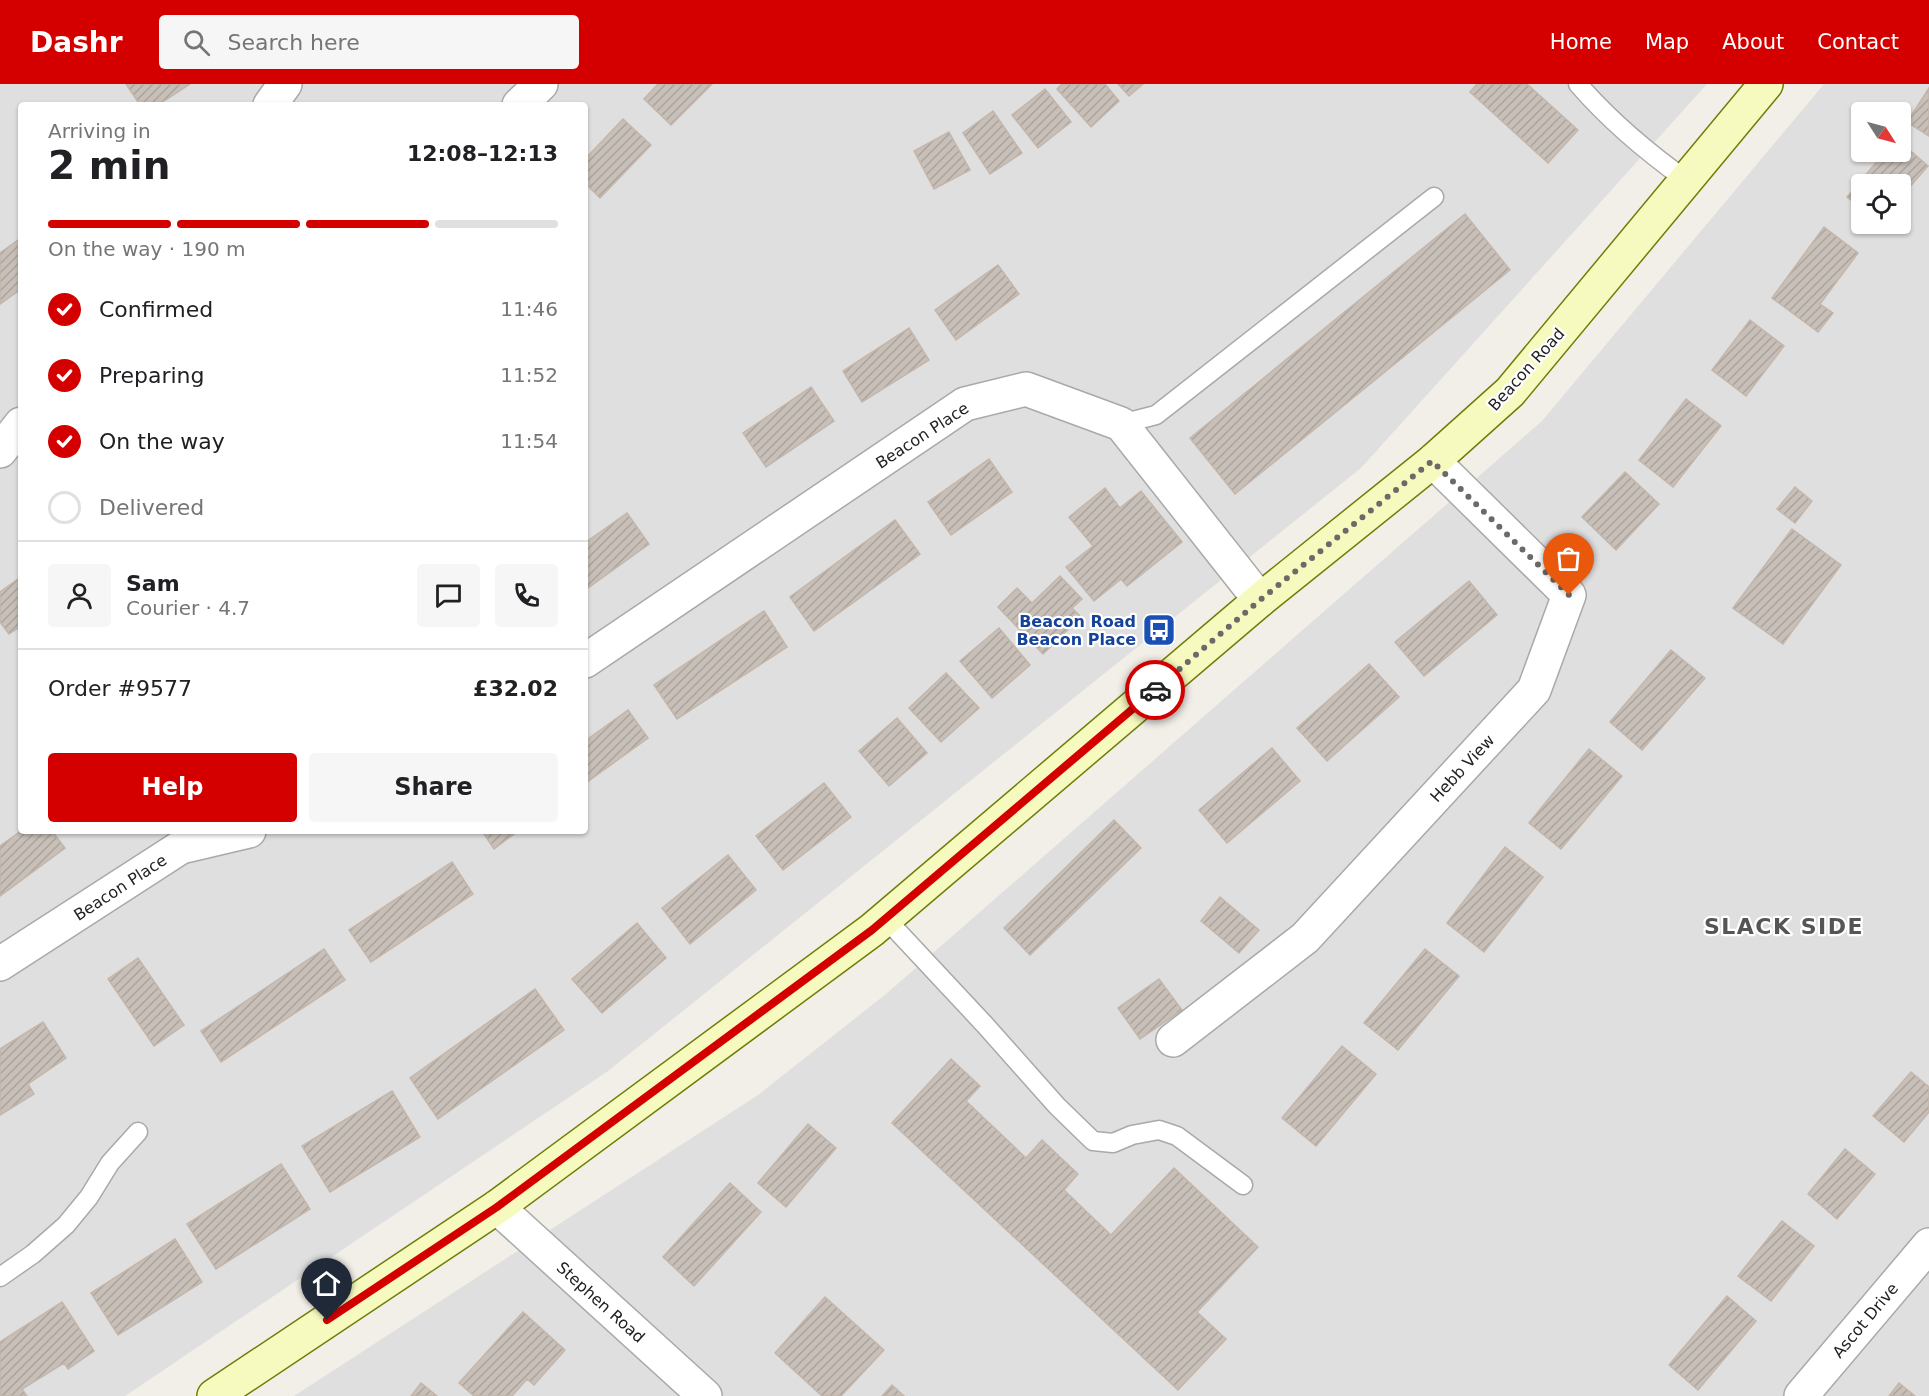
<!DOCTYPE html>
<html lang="en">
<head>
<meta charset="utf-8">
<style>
	:root { --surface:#fff; --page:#f6f6f6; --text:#202124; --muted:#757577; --line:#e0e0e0; --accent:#d40000 }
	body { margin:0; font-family:"DejaVu Sans",sans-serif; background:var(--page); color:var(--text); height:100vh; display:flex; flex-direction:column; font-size:22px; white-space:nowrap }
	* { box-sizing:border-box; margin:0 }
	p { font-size:20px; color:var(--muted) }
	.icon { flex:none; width:33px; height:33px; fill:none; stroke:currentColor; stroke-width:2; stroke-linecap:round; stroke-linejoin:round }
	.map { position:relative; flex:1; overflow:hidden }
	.side { position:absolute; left:18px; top:18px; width:570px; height:732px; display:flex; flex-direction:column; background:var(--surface); border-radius:6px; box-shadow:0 2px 4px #0004 }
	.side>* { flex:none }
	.needle { width:39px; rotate:126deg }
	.buttons { position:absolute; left:1851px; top:18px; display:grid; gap:12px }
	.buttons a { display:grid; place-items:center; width:60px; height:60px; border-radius:6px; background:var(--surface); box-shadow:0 2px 4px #0004; font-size:30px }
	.pin { position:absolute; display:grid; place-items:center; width:51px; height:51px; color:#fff; margin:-62px -26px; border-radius:50% 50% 50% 0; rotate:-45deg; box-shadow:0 0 6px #0007 }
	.pin .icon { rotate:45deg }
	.courier { position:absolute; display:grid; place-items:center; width:60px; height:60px; margin:-30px; border:4px solid #d40000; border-radius:50%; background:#fff; color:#222; box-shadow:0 2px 8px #0007 }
	.summary em { font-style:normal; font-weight:800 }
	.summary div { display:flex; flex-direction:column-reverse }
	.summary { display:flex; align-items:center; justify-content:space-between; height:102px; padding:0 30px }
	h1 { font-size:39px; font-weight:800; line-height:45px }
	.bar { display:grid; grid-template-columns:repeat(4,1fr); gap:9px 6px; align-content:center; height:72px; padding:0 30px }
	.bar i { height:8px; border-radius:4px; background:var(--line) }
	.bar .active { background:var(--accent) }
	.bar p { grid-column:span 4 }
	.line { display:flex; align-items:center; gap:15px; padding:0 30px; border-top:2px solid var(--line) }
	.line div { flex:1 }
	.round { display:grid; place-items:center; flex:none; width:63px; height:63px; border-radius:6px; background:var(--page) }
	ol { padding:0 30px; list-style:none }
	li { display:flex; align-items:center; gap:18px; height:66px }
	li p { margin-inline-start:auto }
	li .icon { padding:6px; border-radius:50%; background:var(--accent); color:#fff; stroke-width:4 }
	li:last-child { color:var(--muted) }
	li i { width:33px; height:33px; border:3px solid var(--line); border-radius:50% }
	.button { display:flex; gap:12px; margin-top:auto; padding:12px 30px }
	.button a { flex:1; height:69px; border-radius:6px; background:var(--accent); color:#fff; font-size:24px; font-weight:800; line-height:69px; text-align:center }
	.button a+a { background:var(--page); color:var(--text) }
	header { display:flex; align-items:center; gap:36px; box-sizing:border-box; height:84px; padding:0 30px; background:var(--accent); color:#fff }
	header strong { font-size:28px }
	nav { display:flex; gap:33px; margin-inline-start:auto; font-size:21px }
	.search { width:420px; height:54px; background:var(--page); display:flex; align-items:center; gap:15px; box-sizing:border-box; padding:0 21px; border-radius:6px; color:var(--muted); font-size:22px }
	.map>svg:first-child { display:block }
</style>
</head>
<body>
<header>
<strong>Dashr</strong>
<div class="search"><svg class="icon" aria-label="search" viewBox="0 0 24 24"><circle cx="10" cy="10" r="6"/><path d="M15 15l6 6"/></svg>Search here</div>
<nav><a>Home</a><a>Map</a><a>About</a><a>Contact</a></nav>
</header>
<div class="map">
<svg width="1929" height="1312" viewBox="0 0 1929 1312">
	<defs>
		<pattern id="building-hatch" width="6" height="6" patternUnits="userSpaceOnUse" patternTransform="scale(1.5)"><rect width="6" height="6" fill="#c7bfb8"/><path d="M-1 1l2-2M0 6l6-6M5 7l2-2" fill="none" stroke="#aba49e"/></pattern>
	</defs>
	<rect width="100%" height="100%" fill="#f2efe9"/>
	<path fill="#e0dfdf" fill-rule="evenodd" d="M 0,0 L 1707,0 L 1361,384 L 608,987 L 125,1312 L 0,1312 ZM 21,21 L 585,21 L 585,747 L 21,747 Z
		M 1824,0 L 1929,0 L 1929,1312 L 294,1312 L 758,1011 L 886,910 L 1542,337 ZM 1862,28 L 1900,28 L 1900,68 L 1862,68 ZM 1862,100 L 1900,100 L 1900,140 L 1862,140 Z"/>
	<path fill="url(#building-hatch)" stroke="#c4b6ab" stroke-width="1.5" d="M 126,0 L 190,0 L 158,21 L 140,21 Z
		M 658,0 L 712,0 L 671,41 L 644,15 Z
		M 1062,0 L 1105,0 L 1119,17 L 1091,43 L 1057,5 Z
		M 1118,0 L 1143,0 L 1129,12 Z
		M 1477,0 L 1527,0 L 1578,46 L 1548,79 L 1470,8 Z
		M 1929,4 L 1929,52 L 1907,38 Z
		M 1045,5 L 1071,38 L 1038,64 L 1012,31 Z
		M 993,27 L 1022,69 L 990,90 L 963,49 Z
		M 623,35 L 651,61 L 600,114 L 585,99 L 585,75 Z
		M 949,48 L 970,86 L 934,105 L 914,67 Z
		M 1900,58 L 1928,82 L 1900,114 L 1900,100 L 1862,100 L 1862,124 L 1847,113 L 1885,68 L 1900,68 Z
		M 1465,130 L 1510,186 L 1235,410 L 1190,354 Z
		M 1824,143 L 1858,169 L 1820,220 L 1833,229 L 1818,248 L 1772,214 Z
		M 21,154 L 21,205 L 0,220 L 0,169 Z
		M 998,181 L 1019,210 L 956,256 L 935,226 Z
		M 1750,236 L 1784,262 L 1746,312 L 1712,286 Z
		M 909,244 L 929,276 L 862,318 L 843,287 Z
		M 811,303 L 834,337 L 766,383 L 743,349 Z
		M 1686,315 L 1721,342 L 1673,403 L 1639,376 Z
		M 989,375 L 1012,408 L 951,451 L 928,418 Z
		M 1625,388 L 1659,420 L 1616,466 L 1582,433 Z
		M 1795,403 L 1812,417 L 1795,439 L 1777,425 Z
		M 1105,404 L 1120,424 L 1141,407 L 1182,458 L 1127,502 L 1121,495 L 1094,517 L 1066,483 L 1093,462 L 1069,433 Z
		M 627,429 L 649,460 L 588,504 L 585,500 L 585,459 Z
		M 895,436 L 920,470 L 814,547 L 790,513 Z
		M 1792,445 L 1841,481 L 1783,560 L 1733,524 Z
		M 1060,492 L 1082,515 L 1072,524 L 1081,533 L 1043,570 L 998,523 L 1017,504 L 1032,519 Z
		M 21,493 L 21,542 L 9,550 L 0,538 L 0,508 Z
		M 1469,497 L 1497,531 L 1424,592 L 1395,558 Z
		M 764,527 L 787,563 L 677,635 L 654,601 Z
		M 999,544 L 1030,581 L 992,614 L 960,577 Z
		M 1671,566 L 1705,594 L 1642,666 L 1610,638 Z
		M 1369,580 L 1399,613 L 1327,677 L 1297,644 Z
		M 946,589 L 979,624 L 941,658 L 909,624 Z
		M 628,626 L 648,654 L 587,698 L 585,657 Z
		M 897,634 L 927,669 L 889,702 L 859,667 Z
		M 1272,664 L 1300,697 L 1227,759 L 1199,726 Z
		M 1589,665 L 1622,692 L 1561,765 L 1529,739 Z
		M 824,699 L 851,733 L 783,786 L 756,752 Z
		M 1114,736 L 1141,764 L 1030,871 L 1004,844 Z
		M 21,747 L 52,747 L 65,764 L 0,812 L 0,762 Z
		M 482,747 L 518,747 L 494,765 Z
		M 1505,763 L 1543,793 L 1484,868 L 1447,839 Z
		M 728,771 L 756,806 L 690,860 L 662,824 Z
		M 452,778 L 473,810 L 371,878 L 349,846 Z
		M 1220,813 L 1259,846 L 1239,869 L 1201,837 Z
		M 637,839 L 666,874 L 602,929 L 572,895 Z
		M 324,865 L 345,896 L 221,978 L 201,947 Z
		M 1425,865 L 1459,892 L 1398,966 L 1364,939 Z
		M 138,874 L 184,941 L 154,962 L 108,895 Z
		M 1159,895 L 1182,926 L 1140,955 L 1118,924 Z
		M 535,905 L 564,946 L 438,1035 L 410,994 Z
		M 43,938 L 66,974 L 28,1000 L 34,1010 L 0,1031 L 0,965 Z
		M 1342,962 L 1376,990 L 1316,1062 L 1282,1034 Z
		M 951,975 L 980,1002 L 966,1017 L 1026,1074 L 1042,1056 L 1078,1090 L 1064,1106 L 1111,1151 L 1174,1084 L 1258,1163 L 1197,1228 L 1226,1255 L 1178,1306 L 892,1039 Z
		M 1911,988 L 1929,1003 L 1929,1028 L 1904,1058 L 1873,1032 Z
		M 392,1007 L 420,1053 L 330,1108 L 302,1062 Z
		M 808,1040 L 836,1064 L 786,1123 L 758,1099 Z
		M 1845,1065 L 1875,1090 L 1837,1135 L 1808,1110 Z
		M 281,1080 L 310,1125 L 216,1185 L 187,1140 Z
		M 730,1099 L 761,1128 L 694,1202 L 663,1173 Z
		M 1782,1137 L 1814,1162 L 1771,1217 L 1738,1192 Z
		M 175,1155 L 202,1198 L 118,1251 L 91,1209 Z
		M 1727,1212 L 1756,1237 L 1698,1306 L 1669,1281 Z
		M 825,1213 L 884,1266 L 841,1312 L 822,1312 L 775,1269 Z
		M 62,1218 L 94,1267 L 68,1285 L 64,1279 L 22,1305 L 27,1312 L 0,1312 L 0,1258 Z
		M 523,1228 L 565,1266 L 534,1301 L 527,1295 L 512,1312 L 474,1312 L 459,1299 Z
		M 421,1299 L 437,1312 L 411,1312 Z
		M 1899,1299 L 1915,1312 L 1889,1312 Z
		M 892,1301 L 904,1312 L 882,1312 Z"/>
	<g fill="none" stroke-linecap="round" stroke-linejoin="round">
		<g stroke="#a9a9a9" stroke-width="21">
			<path id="lane" d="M 1578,0 C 1610,37 1647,68 1686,96
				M 1121,340 L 1156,331 L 1434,113
				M 886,835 L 985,941 L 1057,1022 L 1093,1057 L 1113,1059 L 1132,1051 L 1159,1046 L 1177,1052 L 1243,1101
				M 0,1193 L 33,1170 L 66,1141 L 89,1113 L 110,1079 L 138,1048"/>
		</g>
		<g stroke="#a9a9a9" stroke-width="36">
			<path id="street" d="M 270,21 L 285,0
				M 519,21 L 541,0
				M 0,367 L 21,340
				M 585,577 L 965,320 L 1026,305 L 1121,340 L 1260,516
				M 0,880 L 181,763 L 249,747
				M 1173,956 L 1305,854 L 1534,606 L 1569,511 L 1433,377
				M 497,1123 L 705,1312
				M 1801,1312 L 1929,1161"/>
		</g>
		<g stroke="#707d05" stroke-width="36">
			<path id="secondary" d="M 214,1312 L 497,1123 L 872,846 L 1260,516 L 1433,377 L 1510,308 L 1766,0"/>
		</g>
		<use href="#lane" stroke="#fff" stroke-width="18"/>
		<use href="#street" stroke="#fff" stroke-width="33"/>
		<use href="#secondary" stroke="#f7fabf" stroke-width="33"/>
	</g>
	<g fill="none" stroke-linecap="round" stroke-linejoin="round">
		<path stroke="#6b6a68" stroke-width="6" stroke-dasharray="0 10.8" d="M 1155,606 L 1260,516 L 1432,377 L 1569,511"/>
		<path stroke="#d40000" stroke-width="8" d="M 327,1236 L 497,1123 L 872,846 L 1155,606"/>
	</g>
	<defs>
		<g id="bus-square" transform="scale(1.725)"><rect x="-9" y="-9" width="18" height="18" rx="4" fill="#1a4fb4" stroke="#fff"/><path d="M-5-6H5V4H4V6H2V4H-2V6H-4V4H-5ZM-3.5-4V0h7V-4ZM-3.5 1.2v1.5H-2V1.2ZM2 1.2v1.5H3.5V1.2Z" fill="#fff"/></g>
	</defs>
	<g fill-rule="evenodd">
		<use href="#bus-square" x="1159" y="546"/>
	</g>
	<g text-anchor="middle" stroke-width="4.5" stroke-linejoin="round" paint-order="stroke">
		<g font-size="16" fill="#222" stroke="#fff">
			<text transform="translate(1526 285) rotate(-48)" y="6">Beacon Road</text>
			<text transform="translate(922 351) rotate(-33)" y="6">Beacon Place</text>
			<text transform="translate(1462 684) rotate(-47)" y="6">Hebb View</text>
			<text transform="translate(120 803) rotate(-33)" y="6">Beacon Place</text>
			<text transform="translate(601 1218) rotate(42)" y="6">Stephen Road</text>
			<text transform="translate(1865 1236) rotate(-50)" y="6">Ascot Drive</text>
		</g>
		<g font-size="16" font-weight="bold" fill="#164399" stroke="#fff" text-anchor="end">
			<text x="1136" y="543">Beacon Road<tspan x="1136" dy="18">Beacon Place</tspan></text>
		</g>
		<g font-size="22" font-weight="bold" letter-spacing="1.5" fill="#555" stroke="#fff">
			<text x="1784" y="850">SLACK SIDE</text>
		</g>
	</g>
</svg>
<div class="buttons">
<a><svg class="needle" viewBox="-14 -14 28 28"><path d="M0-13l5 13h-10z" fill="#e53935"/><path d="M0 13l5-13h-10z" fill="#757577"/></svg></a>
<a><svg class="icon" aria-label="locate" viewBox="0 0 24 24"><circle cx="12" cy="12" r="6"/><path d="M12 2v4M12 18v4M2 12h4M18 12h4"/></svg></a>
</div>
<div class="pin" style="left:1569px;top:511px;background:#ea580c"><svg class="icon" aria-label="bag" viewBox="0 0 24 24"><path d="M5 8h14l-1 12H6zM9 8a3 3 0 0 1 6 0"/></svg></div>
<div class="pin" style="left:327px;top:1236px;background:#1f2937"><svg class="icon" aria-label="home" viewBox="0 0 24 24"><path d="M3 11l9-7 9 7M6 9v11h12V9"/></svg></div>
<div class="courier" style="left:1155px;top:606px"><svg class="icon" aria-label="car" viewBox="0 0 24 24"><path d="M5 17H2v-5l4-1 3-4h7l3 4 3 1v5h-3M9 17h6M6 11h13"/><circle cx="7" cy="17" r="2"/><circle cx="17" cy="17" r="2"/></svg></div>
<section class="side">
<div class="summary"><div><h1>2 min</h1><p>Arriving in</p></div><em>12:08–12:13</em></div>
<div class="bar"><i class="active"></i><i class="active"></i><i class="active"></i><i></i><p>On the way · 190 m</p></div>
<ol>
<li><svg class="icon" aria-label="check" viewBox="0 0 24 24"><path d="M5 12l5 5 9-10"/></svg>Confirmed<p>11:46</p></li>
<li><svg class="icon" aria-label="check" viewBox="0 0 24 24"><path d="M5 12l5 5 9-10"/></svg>Preparing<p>11:52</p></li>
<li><svg class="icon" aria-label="check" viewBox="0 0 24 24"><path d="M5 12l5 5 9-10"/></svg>On the way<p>11:54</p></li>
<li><i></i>Delivered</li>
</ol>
<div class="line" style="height:108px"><a class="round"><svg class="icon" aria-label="person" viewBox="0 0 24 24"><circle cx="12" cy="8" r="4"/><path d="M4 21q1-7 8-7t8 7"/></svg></a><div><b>Sam</b><p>Courier · 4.7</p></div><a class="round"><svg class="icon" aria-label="chat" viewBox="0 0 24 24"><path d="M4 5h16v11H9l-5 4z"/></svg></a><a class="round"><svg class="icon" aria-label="phone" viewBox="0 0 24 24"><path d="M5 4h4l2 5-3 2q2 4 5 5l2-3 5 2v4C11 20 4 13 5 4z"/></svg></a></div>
<div class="line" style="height:78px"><div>Order #9577</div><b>£32.02</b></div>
<div class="button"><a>Help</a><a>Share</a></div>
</section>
</div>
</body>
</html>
